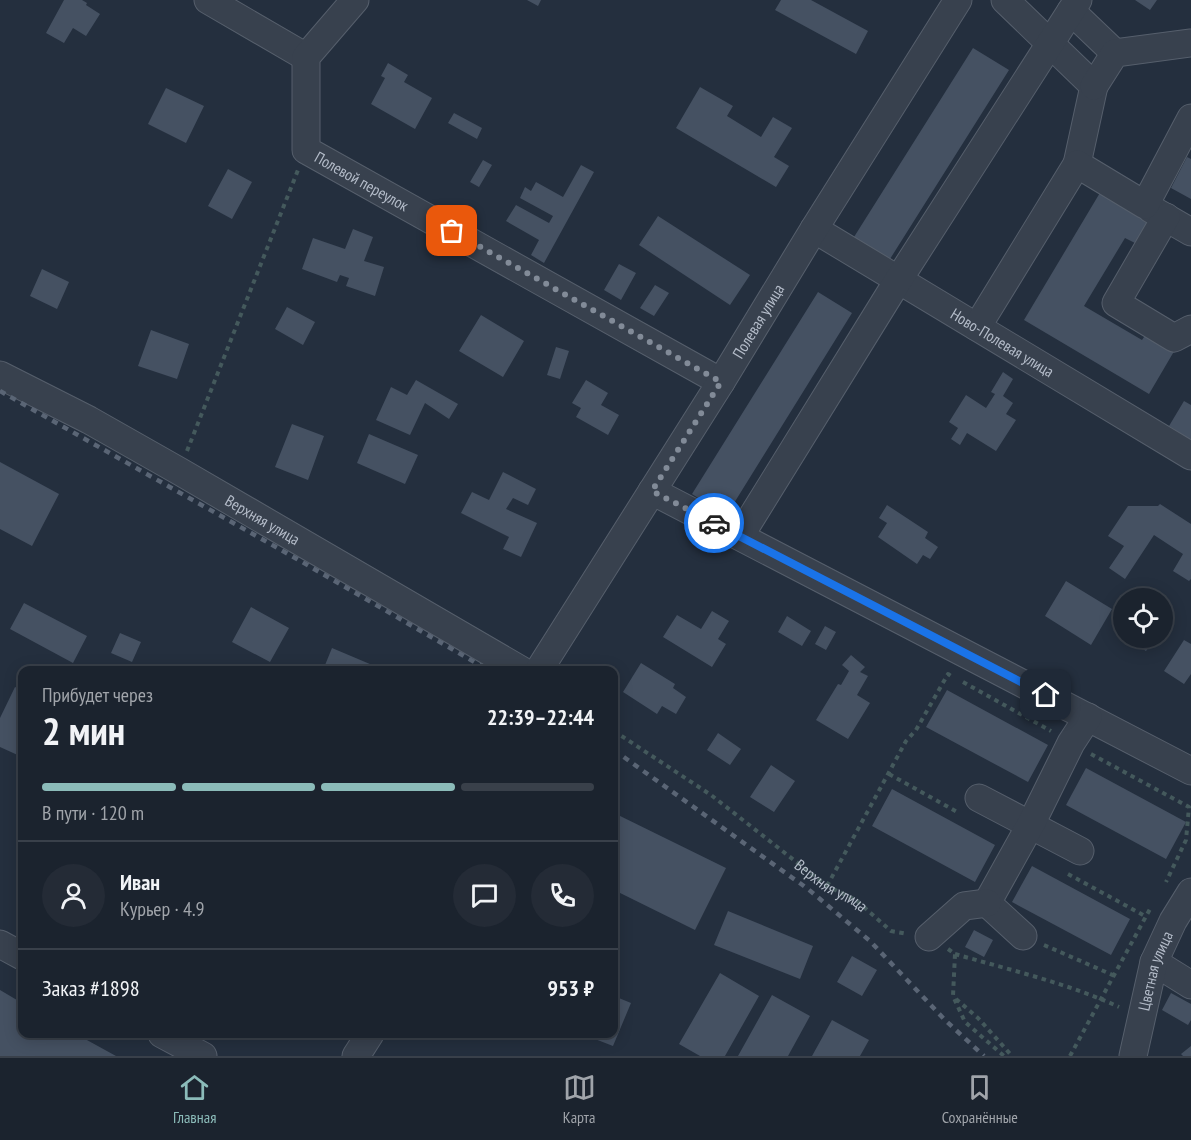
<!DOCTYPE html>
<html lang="ru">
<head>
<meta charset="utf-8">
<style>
	:root { --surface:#1b232e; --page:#242b36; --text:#f1f3f6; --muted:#a0a4aa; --line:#39404a; --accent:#8bbbb9 }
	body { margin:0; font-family:"PT Sans Narrow",sans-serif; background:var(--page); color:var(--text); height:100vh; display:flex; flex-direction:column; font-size:22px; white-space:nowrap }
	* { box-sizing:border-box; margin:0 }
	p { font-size:20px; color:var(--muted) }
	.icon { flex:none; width:33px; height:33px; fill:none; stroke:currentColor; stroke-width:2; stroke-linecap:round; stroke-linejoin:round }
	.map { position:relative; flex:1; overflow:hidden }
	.side { position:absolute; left:18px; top:666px; width:600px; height:372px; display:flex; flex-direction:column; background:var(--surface); border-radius:12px; box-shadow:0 3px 15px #0003,0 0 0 2px var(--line) }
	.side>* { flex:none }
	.fabs { position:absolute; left:1113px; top:588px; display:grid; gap:12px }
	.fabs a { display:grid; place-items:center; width:60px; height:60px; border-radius:50%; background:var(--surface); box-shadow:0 3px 15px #0003,0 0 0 2px var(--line); font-size:30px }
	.pin { position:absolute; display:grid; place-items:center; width:51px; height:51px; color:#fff; margin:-26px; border-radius:12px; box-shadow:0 3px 9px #0006 }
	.courier { position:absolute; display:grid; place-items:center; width:60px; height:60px; margin:-30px; border:4px solid #1a73e8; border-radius:50%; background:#fff; color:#222; box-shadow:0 2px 8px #0007 }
	.overview em { font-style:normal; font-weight:800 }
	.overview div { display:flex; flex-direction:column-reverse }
	.overview { display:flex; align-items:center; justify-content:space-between; height:102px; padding:0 24px }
	h1 { font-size:39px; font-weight:800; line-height:45px }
	.bar { display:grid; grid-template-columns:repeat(4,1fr); gap:9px 6px; align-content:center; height:72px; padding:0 24px }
	.bar i { height:8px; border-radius:4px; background:var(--line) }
	.bar .active { background:var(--accent) }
	.bar p { grid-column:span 4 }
	.line { display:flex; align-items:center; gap:15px; padding:0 24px; border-top:2px solid var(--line) }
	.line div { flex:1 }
	.round { display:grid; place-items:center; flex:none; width:63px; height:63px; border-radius:32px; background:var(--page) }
	.tabs { display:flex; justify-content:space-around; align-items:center; height:84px; border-top:2px solid var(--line); background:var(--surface); font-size:16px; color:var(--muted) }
	.tabs a { display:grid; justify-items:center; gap:3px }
	.tabs .active { color:var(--accent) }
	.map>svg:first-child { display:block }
</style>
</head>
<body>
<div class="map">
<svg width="1191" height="1056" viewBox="0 0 1191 1056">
	<rect width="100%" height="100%" fill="#242f3e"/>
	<path fill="#455162" d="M 64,0 L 82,0 L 87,3 L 86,5 L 100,14 L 86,36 L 73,28 L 64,43 L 46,33 Z
		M 527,0 L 541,0 L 538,6 Z
		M 781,0 L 811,0 L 868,31 L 856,54 L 775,10 Z
		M 1135,0 L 1157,0 L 1150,10 Z
		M 973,48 L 1009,70 L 890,259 L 854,237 Z
		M 388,63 L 408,75 L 404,82 L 432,98 L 415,129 L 371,104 L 385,78 L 381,76 Z
		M 700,87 L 733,106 L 727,116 L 761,137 L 773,117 L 792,128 L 774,157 L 789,166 L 776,187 L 676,128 Z
		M 166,88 L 204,106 L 186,143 L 148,124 Z
		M 454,113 L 482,128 L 477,139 L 448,123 Z
		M 1187,157 L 1191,159 L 1191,199 L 1171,188 Z
		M 483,160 L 492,165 L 479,187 L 470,182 Z
		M 581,165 L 594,172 L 544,263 L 531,255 L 539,240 L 506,221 L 516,205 L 549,223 L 553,216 L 520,198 L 525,187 L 531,191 L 536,182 L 563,197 Z
		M 228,169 L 252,182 L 232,219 L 208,206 Z
		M 1104,186 L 1152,215 L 1135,243 L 1125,238 L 1084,306 L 1142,340 L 1148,331 L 1176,348 L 1149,394 L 1024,320 Z
		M 658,216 L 750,275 L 730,305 L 639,245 Z
		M 353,229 L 373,237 L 364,261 L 384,267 L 375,296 L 346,286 L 349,278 L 340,275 L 337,282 L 302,269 L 313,238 L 345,249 Z
		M 619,264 L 636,273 L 621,300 L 604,290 Z
		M 42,269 L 69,282 L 57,309 L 30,296 Z
		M 655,285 L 669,293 L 654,316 L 640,308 Z
		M 818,292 L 852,313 L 726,516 L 692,494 Z
		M 287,307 L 315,322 L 303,345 L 275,329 Z
		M 481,315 L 524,341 L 503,377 L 459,351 Z
		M 151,330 L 189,344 L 177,379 L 138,366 Z
		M 556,347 L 569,351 L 560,379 L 547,375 Z
		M 1003,372 L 1013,379 L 1003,396 L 1013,403 L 1006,414 L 1016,420 L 996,451 L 967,433 L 960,445 L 951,439 L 958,428 L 949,422 L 966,395 L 986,408 L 995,394 L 991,392 Z
		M 416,380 L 458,404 L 449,419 L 425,403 L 410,435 L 376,420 L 391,387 L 407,395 Z
		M 586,380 L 608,393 L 601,405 L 619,415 L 608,435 L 576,417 L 581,408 L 572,403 Z
		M 1184,401 L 1191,405 L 1191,440 L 1169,426 Z
		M 292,424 L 324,436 L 308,480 L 275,467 Z
		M 369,434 L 418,455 L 405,484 L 357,463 Z
		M 0,462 L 59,494 L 32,546 L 0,529 Z
		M 503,472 L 536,489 L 528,505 L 513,498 L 506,509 L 537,523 L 521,557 L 503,549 L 509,537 L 461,513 L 472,492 L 489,500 Z
		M 1160,504 L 1191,524 L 1191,579 L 1189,581 L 1173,571 L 1183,554 L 1154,535 L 1125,579 L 1109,568 L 1124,546 L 1108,536 L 1128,506 L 1158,506 Z
		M 887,505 L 928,532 L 925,538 L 938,547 L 930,559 L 923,555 L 917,564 L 878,537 L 887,523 L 879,518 Z
		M 1066,581 L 1112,609 L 1091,645 L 1045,616 Z
		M 24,603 L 87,636 L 73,663 L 10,629 Z
		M 251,607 L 289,628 L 270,662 L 232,642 Z
		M 712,611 L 729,621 L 718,639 L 726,644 L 712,667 L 663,637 L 677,615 L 701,629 Z
		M 1162,613 L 1169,617 L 1162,627 Z
		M 787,616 L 811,631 L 802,646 L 778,632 Z
		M 825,626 L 836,632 L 826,650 L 815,644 Z
		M 120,633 L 141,642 L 132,662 L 111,653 Z
		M 1126,638 L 1155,638 L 1146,651 Z
		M 1184,640 L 1191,644 L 1191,674 L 1184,684 L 1164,671 Z
		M 332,648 L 377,667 L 376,670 L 323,670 Z
		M 851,655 L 865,667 L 860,672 L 868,676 L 857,695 L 870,703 L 848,739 L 816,720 L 838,684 L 841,685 L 849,671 L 842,665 Z
		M 641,663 L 675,684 L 673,688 L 686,697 L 676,714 L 662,706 L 657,714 L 623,692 Z
		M 15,687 L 22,690 L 22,757 L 0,747 L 0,718 Z
		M 947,690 L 1048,745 L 1028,782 L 926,727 Z
		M 718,733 L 741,749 L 730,765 L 707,750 Z
		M 771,765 L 795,781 L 774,812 L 750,797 Z
		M 1086,768 L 1186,822 L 1166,859 L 1066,805 Z
		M 892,789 L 995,845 L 975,882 L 872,826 Z
		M 614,813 L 726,868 L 695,930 L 614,890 Z
		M 1032,866 L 1130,919 L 1111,955 L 1012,902 Z
		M 728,911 L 813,946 L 800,979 L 714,945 Z
		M 974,930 L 993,940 L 984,957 L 965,947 Z
		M 852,956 L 877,970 L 862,996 L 837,982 Z
		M 720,973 L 759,996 L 725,1056 L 700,1056 L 679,1044 Z
		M 0,990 L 22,1003 L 22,1034 L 76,1034 L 116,1056 L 0,1056 Z
		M 1171,993 L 1191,1004 L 1191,1020 L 1188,1025 L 1162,1010 Z
		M 772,995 L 810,1016 L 788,1056 L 738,1056 Z
		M 614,996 L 631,1003 L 613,1046 L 582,1034 L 614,1034 Z
		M 832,1020 L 869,1040 L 860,1056 L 812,1056 Z
		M 1191,1046 L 1191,1056 L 1183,1056 L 1181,1054 Z"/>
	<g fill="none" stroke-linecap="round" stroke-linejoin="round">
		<g stroke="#565f6c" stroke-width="29">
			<g id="minor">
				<path d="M 208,0 L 306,57"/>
				<path id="s2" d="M 355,0 L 306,57 L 306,150 L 721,382"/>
				<path d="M 1005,0 L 1094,86 L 1077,164"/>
				<path d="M 1071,11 L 1115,53"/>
				<path d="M 1094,86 L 1115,53 L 1191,43"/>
				<path d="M 1151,209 L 1191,232"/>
				<path d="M 1166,217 L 1116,303 L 1174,338 L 1191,329"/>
				<path id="s3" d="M 814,229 L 1191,456"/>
				<path d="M 977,327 L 1077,164 L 1145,205 L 1191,118"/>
				<path id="s4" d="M 0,375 L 89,420 L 179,471 L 521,670"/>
				<path d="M 652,491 L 1191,771"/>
				<path d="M 740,536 L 899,279 L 1078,0"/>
				<path id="s5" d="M 539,670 L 721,382 L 814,229 L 958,0"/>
				<path d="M 979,798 L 1080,851"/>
				<path d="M 1023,936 L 987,903 L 1031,824 L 1071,743 L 1088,717"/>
				<path d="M 929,937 L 964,906 L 987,903"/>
				<path d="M 0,944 L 22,956"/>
				<path d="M 1154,962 L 1191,985"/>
				<path d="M 162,1034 L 203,1056"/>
				<path d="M 356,1056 L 370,1034"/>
				<path id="s6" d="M 1133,1056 L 1154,962 L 1173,921 L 1191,892"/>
			</g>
		</g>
		<g stroke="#44595c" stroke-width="4" stroke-dasharray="4.5 4.5" stroke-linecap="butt">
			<path d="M 187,451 L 298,170"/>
			<path d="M 963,682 L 1051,731"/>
			<path id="s1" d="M 614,731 L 711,795 L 827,886 L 856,900 L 891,931 L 908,934"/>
			<path d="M 1091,754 L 1189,807 L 1186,840 L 1166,882"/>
			<path d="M 889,774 L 959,813"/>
			<path d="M 1068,874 L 1145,916"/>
			<path d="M 827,886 L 906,741 L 916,730 L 948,674 L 951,676"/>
			<path d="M 1044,945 L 1115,976"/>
			<path d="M 948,949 L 955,954 L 953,996 L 965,1022 L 1004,1056"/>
			<path d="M 955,954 C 1010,970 1067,983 1119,1007"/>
			<path d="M 956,999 L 978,1018 L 1012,1056"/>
			<path d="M 1070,1056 L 1150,909"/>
		</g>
		<use href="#minor" stroke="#38414e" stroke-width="27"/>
		<path stroke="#5a6575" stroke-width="4.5" stroke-dasharray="6 6" stroke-linecap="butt" d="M 0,391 L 297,559 L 488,670
			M 614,750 L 808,889 L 870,941 L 945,1020 L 984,1056"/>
	</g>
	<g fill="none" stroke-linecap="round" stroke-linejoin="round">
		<path stroke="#828b98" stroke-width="6" stroke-dasharray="0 10.8" d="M 452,231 L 721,382 L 652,491 L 714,523"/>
		<path stroke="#1a73e8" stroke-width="8" d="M 714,523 L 1046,695"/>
	</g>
	<g text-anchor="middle" stroke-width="4.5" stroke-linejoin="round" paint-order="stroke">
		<g font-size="16" fill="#b4bcc9" stroke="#1d2633">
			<text dy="6" stroke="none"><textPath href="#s2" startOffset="232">Полевой переулок</textPath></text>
			<text dy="6" stroke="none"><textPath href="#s5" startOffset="412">Полевая улица</textPath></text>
			<text dy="6" stroke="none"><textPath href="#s3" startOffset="220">Ново-Полевая улица</textPath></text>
			<text dy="6" stroke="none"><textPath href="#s4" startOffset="300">Верхняя улица</textPath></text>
			<text dy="6" stroke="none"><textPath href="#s1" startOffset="267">Верхняя улица</textPath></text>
			<text dy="6" stroke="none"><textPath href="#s6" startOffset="88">Цветная улица</textPath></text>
		</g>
	</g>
</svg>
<div class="fabs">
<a><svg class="icon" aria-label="locate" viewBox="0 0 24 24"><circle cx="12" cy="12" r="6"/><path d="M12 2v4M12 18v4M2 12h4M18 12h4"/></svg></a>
</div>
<div class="pin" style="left:452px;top:231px;background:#ea580c"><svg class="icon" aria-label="bag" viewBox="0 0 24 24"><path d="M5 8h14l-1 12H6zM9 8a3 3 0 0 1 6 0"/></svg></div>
<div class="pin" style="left:1046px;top:695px;background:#1f2937"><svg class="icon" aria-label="home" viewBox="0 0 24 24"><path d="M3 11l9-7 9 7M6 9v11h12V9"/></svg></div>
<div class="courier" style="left:714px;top:523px"><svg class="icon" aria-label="car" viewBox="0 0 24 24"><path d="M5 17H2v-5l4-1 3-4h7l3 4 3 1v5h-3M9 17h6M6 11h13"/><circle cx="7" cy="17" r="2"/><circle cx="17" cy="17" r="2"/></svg></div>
<section class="side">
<div class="overview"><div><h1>2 мин</h1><p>Прибудет через</p></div><em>22:39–22:44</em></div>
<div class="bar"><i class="active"></i><i class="active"></i><i class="active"></i><i></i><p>В пути · 120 m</p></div>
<div class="line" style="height:108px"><a class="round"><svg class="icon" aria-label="person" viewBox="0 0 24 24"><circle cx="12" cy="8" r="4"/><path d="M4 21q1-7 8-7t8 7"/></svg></a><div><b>Иван</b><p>Курьер · 4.9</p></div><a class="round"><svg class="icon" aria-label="chat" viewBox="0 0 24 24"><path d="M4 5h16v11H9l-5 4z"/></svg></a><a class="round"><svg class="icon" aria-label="phone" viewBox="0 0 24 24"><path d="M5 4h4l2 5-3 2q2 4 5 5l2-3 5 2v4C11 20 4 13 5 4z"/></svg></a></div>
<div class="line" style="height:78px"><div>Заказ #1898</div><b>953 ₽</b></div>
</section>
</div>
<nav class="tabs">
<a class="active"><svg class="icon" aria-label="home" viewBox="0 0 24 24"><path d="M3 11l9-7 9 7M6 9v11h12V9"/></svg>Главная</a>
<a><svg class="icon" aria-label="map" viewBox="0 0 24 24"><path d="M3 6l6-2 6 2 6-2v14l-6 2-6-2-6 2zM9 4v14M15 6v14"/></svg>Карта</a>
<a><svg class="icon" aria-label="saved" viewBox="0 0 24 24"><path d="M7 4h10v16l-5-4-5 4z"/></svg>Сохранённые</a>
</nav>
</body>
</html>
